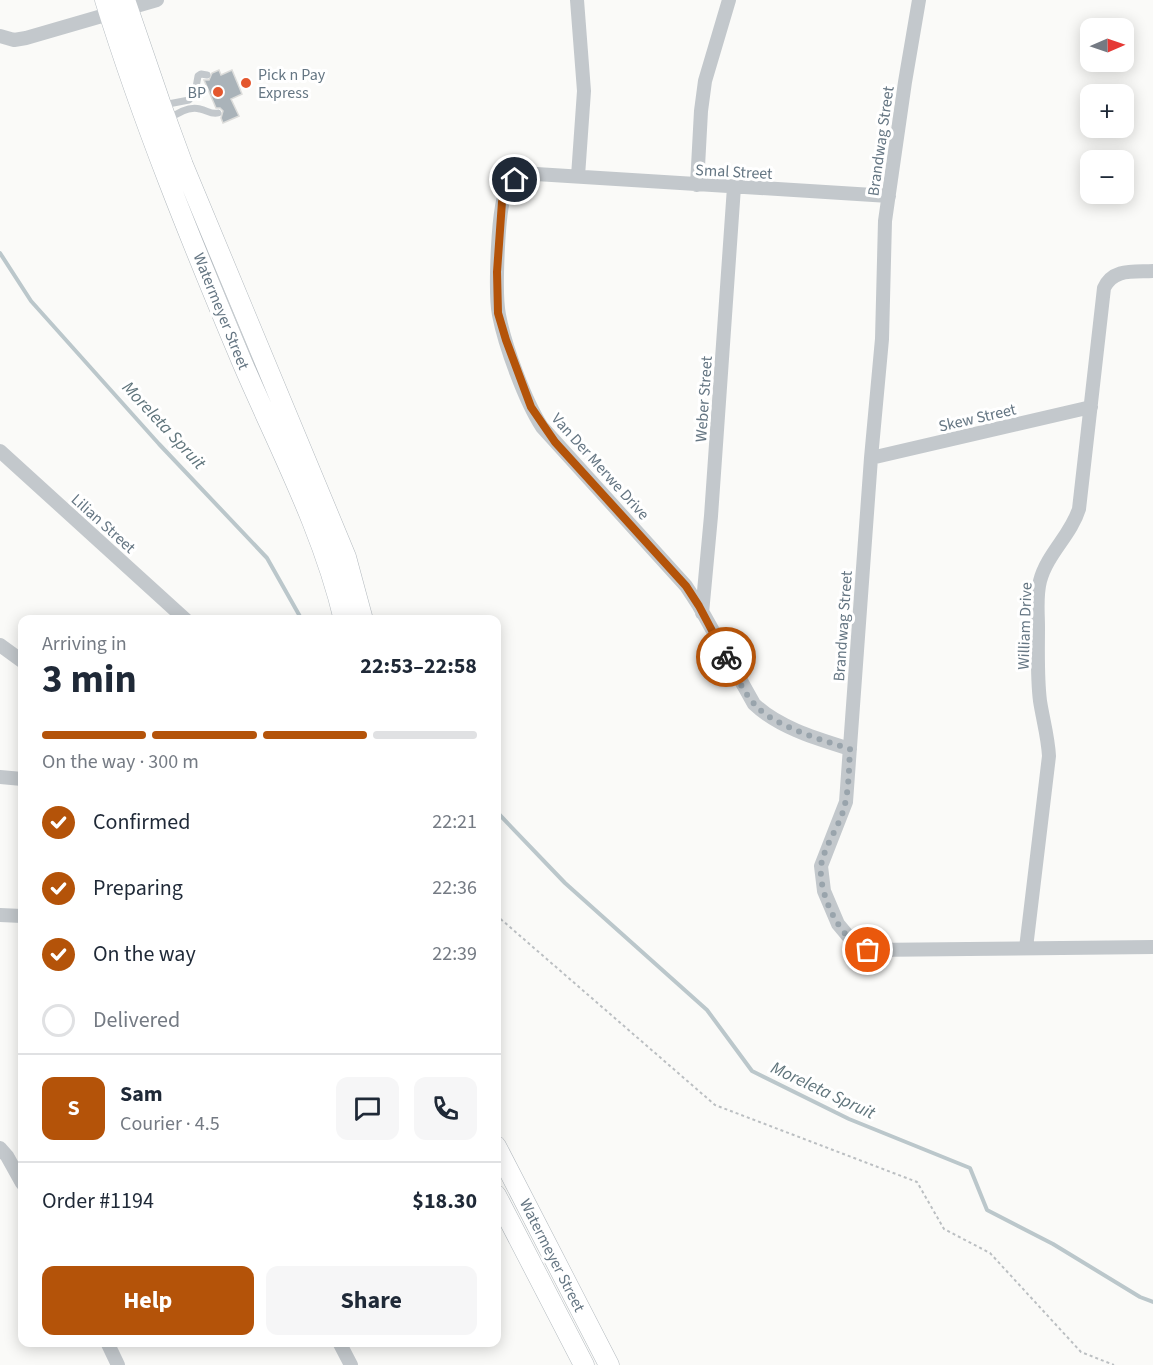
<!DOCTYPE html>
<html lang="en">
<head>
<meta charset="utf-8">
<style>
	:root { --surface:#fff; --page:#f6f6f7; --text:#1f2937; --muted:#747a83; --line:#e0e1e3; --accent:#b45309 }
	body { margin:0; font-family:"Source Sans 3",sans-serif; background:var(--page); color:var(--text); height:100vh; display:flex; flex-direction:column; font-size:22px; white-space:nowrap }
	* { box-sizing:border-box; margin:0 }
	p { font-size:20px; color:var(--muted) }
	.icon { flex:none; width:33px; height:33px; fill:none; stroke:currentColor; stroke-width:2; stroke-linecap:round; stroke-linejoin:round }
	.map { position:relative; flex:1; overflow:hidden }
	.panel { position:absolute; left:18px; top:615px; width:483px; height:732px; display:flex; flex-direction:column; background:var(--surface); border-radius:12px; box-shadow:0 3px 15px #0003 }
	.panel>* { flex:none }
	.needle { width:39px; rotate:88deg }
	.fabs { position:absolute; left:1080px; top:18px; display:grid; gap:12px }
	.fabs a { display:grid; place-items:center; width:54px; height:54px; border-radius:12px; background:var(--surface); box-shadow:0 3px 15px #0003; font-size:30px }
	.pin { position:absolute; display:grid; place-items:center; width:51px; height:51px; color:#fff; margin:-26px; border:3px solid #fff; border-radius:50%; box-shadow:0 2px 6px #0007 }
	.courier { position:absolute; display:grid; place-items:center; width:60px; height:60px; margin:-30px; border:4px solid #b45309; border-radius:50%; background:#fff; color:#222; box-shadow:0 2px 8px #0007 }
	.summary em { font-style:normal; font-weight:700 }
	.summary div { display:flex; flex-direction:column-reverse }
	.summary { display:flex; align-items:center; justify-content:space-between; height:102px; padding:0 24px }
	h1 { font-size:39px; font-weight:700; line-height:45px }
	.bar { display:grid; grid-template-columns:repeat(4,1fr); gap:9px 6px; align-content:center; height:72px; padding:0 24px }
	.bar i { height:8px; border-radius:4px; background:var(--line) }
	.bar .selected { background:var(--accent) }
	.bar p { grid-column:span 4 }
	.line { display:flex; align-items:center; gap:15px; padding:0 24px; border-top:2px solid var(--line) }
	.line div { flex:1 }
	.round { display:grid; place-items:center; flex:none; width:63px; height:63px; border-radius:12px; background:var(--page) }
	ol { padding:0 24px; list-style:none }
	li { display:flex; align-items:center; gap:18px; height:66px }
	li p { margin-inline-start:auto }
	li .icon { padding:6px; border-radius:50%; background:var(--accent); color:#fff; stroke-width:4 }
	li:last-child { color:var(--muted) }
	li i { width:33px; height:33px; border:3px solid var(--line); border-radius:50% }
	.cta { display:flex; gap:12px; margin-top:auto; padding:12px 24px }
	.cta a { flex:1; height:69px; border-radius:12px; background:var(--accent); color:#fff; font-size:24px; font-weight:700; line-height:69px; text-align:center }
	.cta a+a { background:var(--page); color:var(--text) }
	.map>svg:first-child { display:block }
</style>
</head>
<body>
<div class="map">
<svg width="1153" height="1365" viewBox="0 0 1153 1365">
	<rect width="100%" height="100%" fill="#fafaf8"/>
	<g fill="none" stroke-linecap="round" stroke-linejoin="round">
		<path stroke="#bbc7cb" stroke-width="4" d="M 0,253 L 31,301 L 159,444 L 267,558 L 302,620
			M 496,811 L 565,883 L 707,1010 L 752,1071 L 849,1119 L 970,1168 L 987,1210 L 1053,1244 L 1140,1297 L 1153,1302"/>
	</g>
	<path fill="#aab3b9" stroke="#dcdcda" stroke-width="1.5" d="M 219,70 L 221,75 L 232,70 L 242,94 L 231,99 L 239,116 L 223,123 L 221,118 L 223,111 L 220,108 L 216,108 L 204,80 L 209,80 L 212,73 Z"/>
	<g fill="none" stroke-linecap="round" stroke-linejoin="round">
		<g stroke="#b3babf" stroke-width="21">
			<path id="secondary" d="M 105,0 C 143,123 192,243 242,362 C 278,446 323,530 344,620
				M 125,0 L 161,105 L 183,165 L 346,557 L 363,620
				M 496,1146 L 609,1365
				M 496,1195 L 584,1365"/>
		</g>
		<path stroke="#bbbfc2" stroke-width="2" stroke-dasharray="3 3" stroke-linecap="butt" d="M 496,915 L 715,1105 L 917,1182 L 944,1229 L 990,1253 L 1081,1352 L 1114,1365"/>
		<path stroke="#c3c8cc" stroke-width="7" d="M 163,105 L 189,100 L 195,93 L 198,76 L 201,74 L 207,75
			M 168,120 C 177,113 189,106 200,109 C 207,110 211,115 218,113"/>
		<path stroke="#c3c8cc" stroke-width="14" d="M 577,0 L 584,91 L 578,176
			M 919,0 L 905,82 L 885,221 L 882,339 L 871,458 L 846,802 L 821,866 L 824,891 L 838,924 L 853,942 L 869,950 L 1153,947
			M 0,36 L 14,40 L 26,38 L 157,0
			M 697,185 L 701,111 L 705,81 L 729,0
			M 0,451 L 186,620
			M 871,458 L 1091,407
			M 702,613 L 711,516 L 734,187
			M 0,645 L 22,661
			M 850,749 C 818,739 779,728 754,704 L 699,606 L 686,586 L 542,427 C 525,401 505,346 499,315 C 495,295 497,202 508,187 C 515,177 525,175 536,174 L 889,196
			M 0,777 L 22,779
			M 0,915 L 22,916
			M 1026,948 L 1049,756 C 1048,737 1043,720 1040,701 C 1037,677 1038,652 1038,627 C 1038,612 1036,596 1040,581 C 1047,554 1071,535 1079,509 L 1104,288 C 1113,268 1134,272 1153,271
			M 0,1148 L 7,1156 L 22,1183
			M 107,1342 L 118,1365
			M 339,1342 L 351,1365"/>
		<use href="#secondary" stroke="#fff" stroke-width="20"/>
	</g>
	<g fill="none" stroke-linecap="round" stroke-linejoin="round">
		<path stroke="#99a4ac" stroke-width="6" stroke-dasharray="0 10.8" d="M 726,657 C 735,673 743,692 756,706 C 776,727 822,740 850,749 C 849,767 849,787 845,804 C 841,824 827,841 822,861 C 815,888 840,943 868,950"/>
		<path stroke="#b45309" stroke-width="8" d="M 515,180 L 506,189 L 502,202 L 497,272 L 498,313 L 506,340 L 531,407 L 555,442 L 686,586 L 699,606 L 726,657"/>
	</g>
	<g fill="#e4572e" stroke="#fff" stroke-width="2">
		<circle cx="246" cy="83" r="6"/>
		<circle cx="218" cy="92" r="6"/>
	</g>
	<g text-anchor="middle" stroke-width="6" stroke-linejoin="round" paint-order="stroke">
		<g font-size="16" fill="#657683" stroke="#fff" text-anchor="start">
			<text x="258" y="80">Pick n Pay<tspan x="258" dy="18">Express</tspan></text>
			<text x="206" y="98" text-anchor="end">BP</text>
		</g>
		<g font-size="16" fill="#657683" stroke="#fff">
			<text transform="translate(880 141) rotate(-82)" y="6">Brandwag Street</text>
			<text transform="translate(734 171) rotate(3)" y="6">Smal Street</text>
			<text transform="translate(222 311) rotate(68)" y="6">Watermeyer Street</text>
			<text transform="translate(703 399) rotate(-86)" y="6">Weber Street</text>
			<text transform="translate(977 417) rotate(-13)" y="6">Skew Street</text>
			<text transform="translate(601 466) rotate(48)" y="6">Van Der Merwe Drive</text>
			<text transform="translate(104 523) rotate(42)" y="6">Lilian Street</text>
			<text transform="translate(842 626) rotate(-86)" y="6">Brandwag Street</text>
			<text transform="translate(1024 626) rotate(-88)" y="6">William Drive</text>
			<text transform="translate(553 1255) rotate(63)" y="6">Watermeyer Street</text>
		</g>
		<g font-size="18" font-style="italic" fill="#60757c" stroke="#fff">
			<text transform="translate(164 425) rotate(47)" y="6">Moreleta Spruit</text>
			<text transform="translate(823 1090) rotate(25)" y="6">Moreleta Spruit</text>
		</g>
	</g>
</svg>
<div class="fabs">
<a><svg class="needle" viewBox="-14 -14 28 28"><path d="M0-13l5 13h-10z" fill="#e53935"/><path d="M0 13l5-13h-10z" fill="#747a83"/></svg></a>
<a>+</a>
<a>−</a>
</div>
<div class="pin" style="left:868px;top:950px;background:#ea580c"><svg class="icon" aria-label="bag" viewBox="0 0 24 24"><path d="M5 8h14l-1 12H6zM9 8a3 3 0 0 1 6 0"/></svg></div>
<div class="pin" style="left:515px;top:180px;background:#1f2937"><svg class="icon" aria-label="home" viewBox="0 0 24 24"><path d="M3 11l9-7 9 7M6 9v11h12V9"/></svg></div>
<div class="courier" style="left:726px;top:657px"><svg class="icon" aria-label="bike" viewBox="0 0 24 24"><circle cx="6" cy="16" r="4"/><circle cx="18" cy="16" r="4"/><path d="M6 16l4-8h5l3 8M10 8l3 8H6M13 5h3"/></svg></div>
<section class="panel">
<div class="summary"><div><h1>3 min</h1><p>Arriving in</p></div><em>22:53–22:58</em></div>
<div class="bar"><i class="selected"></i><i class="selected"></i><i class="selected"></i><i></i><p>On the way · 300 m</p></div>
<ol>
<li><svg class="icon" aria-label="check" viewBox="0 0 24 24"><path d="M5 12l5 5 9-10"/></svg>Confirmed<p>22:21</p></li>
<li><svg class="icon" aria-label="check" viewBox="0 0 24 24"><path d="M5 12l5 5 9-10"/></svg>Preparing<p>22:36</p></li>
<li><svg class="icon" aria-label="check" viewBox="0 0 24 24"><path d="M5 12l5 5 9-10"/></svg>On the way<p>22:39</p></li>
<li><i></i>Delivered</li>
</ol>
<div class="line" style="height:108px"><b class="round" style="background:var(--accent);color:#fff">S</b><div><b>Sam</b><p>Courier · 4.5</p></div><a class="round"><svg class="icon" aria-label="chat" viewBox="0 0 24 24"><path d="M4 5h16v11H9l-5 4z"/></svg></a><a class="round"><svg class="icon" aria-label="phone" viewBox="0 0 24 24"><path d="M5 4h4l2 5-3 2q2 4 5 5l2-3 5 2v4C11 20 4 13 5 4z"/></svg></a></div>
<div class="line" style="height:78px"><div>Order #1194</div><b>$18.30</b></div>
<div class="cta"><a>Help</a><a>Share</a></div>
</section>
</div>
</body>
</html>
